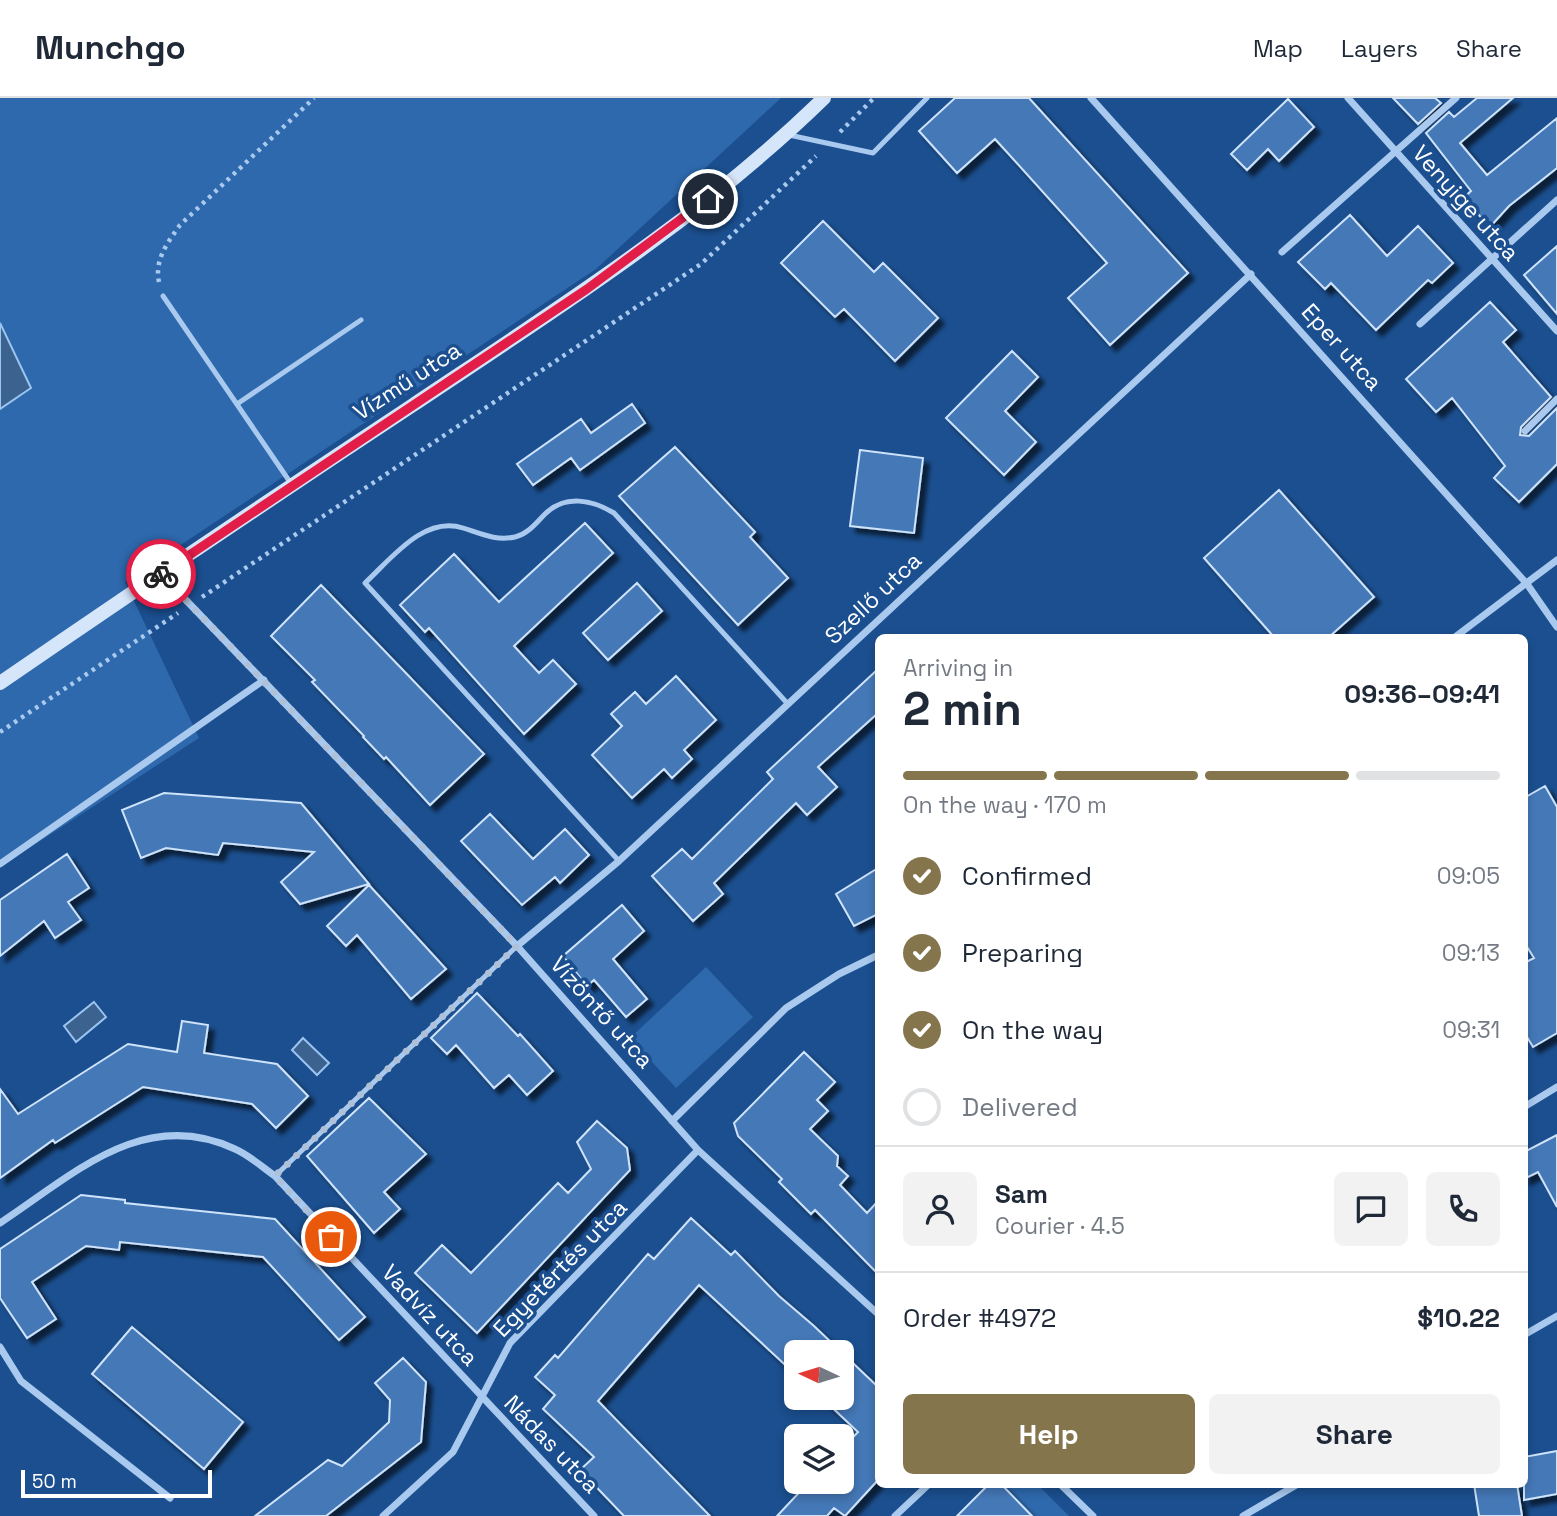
<!DOCTYPE html>
<html lang="en">
<head>
<meta charset="utf-8">
<style>
	:root { --surface:#fff; --page:#f2f2f3; --text:#1f2937; --muted:#747a83; --line:#e0e1e3; --accent:#84754c }
	body { margin:0; font-family:"Space Grotesk",sans-serif; background:var(--page); color:var(--text); height:100vh; display:flex; flex-direction:column; font-size:26px; white-space:nowrap }
	* { box-sizing:border-box; margin:0 }
	p { font-size:23px; color:var(--muted) }
	.icon { flex:none; width:38px; height:38px; fill:none; stroke:currentColor; stroke-width:2; stroke-linecap:round; stroke-linejoin:round }
	.map { position:relative; flex:1; overflow:hidden }
	.drawer { position:absolute; left:875px; top:536px; width:653px; height:854px; display:flex; flex-direction:column; background:var(--surface); border-radius:10px; box-shadow:0 4px 10px #0003 }
	.drawer>* { flex:none }
	.needle { width:46px; rotate:274deg }
	.tools { position:absolute; left:784px; top:1242px; display:grid; gap:14px }
	.tools a { display:grid; place-items:center; width:70px; height:70px; border-radius:10px; background:var(--surface); box-shadow:0 4px 10px #0003; font-size:35px }
	.scale { position:absolute; left:21px; bottom:18px; width:191px; box-sizing:border-box; padding-left:7px; border:4px solid #fff; border-top:0; font-size:19px; line-height:24px; white-space:nowrap; color:#fff; -webkit-text-stroke:5px #1b4f8f; paint-order:stroke }
	.pin { position:absolute; display:grid; place-items:center; width:60px; height:60px; color:#fff; margin:-30px; border:4px solid #fff; border-radius:50%; box-shadow:0 2px 7px #0007 }
	.courier { position:absolute; display:grid; place-items:center; width:70px; height:70px; margin:-35px; border:5px solid #e11d48; border-radius:50%; background:#fff; color:#222; box-shadow:0 2px 9px #0007 }
	.summary em { font-style:normal; font-weight:700 }
	.summary div { display:flex; flex-direction:column-reverse }
	.summary { display:flex; align-items:center; justify-content:space-between; height:119px; padding:0 28px }
	h1 { font-size:46px; font-weight:700; line-height:52px }
	.bar { display:grid; grid-template-columns:repeat(4,1fr); gap:10px 7px; align-content:center; height:84px; padding:0 28px }
	.bar i { height:9px; border-radius:5px; background:var(--line) }
	.bar .current { background:var(--accent) }
	.bar p { grid-column:span 4 }
	.line { display:flex; align-items:center; gap:18px; padding:0 28px; border-top:2px solid var(--line) }
	.line div { flex:1 }
	.round { display:grid; place-items:center; flex:none; width:74px; height:74px; border-radius:10px; background:var(--page) }
	ol { padding:0 28px; list-style:none }
	li { display:flex; align-items:center; gap:21px; height:77px }
	li p { margin-inline-start:auto }
	li .icon { padding:7px; border-radius:50%; background:var(--accent); color:#fff; stroke-width:4 }
	li:last-child { color:var(--muted) }
	li i { width:38px; height:38px; border:4px solid var(--line); border-radius:50% }
	.action { display:flex; gap:14px; margin-top:auto; padding:14px 28px }
	.action a { flex:1; height:80px; border-radius:10px; background:var(--accent); color:#fff; font-size:28px; font-weight:700; line-height:80px; text-align:center }
	.action a+a { background:var(--page); color:var(--text) }
	header { display:flex; align-items:center; gap:42px; box-sizing:border-box; height:98px; padding:0 35px; background:var(--surface); border-bottom:2px solid var(--line) }
	header strong { font-size:33px }
	nav { display:flex; gap:38px; margin-inline-start:auto; font-size:24px }
	.map>svg:first-child { display:block }
</style>
</head>
<body>
<header>
<strong>Munchgo</strong>
<nav><a>Map</a><a>Layers</a><a>Share</a></nav>
</header>
<div class="map">
<svg width="1557" height="1418" viewBox="0 0 1557 1418">
	<defs>
		<filter id="shadow"><feDropShadow dx="6" dy="6" stdDeviation="2" flood-color="#0009"/></filter>
	</defs>
	<rect width="100%" height="100%" fill="#1b4f8f"/>
	<path fill="#2e69ad" d="M 0,0 L 781,0 L 596,171 L 125,484 L 199,640 L 0,769 L 0,311 L 31,290 L 0,225 Z
		M 706,869 L 753,919 L 676,990 L 630,940 Z
		M 1004,1386 L 1037,1386 L 1069,1418 L 1028,1418 Z"/>
	<path fill="#3c6290" stroke="#9cc4f0" stroke-width="2" d="M 0,225 L 31,290 L 0,311 Z
		M 94,904 L 106,919 L 76,944 L 64,928 Z
		M 303,940 L 329,965 L 317,977 L 292,952 Z"/>
	<path fill="#4478b7" stroke="#cfe3fa" stroke-width="2" filter="url(#shadow)" d="M 955,0 L 1029,0 L 1188,175 L 1110,247 L 1068,200 L 1107,165 L 995,41 L 957,75 L 919,33 Z
		M 1393,0 L 1435,0 L 1441,5 L 1418,26 Z
		M 1477,0 L 1513,0 L 1460,45 L 1487,77 L 1557,20 L 1557,70 L 1509,108 L 1490,129 L 1463,100 L 1471,93 L 1426,35 L 1449,14 L 1454,19 Z
		M 1288,1 L 1314,29 L 1279,63 L 1268,51 L 1247,72 L 1231,56 Z
		M 1350,117 L 1387,158 L 1418,128 L 1453,165 L 1432,185 L 1428,182 L 1376,232 L 1331,185 L 1325,191 L 1298,164 Z
		M 823,123 L 874,174 L 883,165 L 938,220 L 895,263 L 844,211 L 835,219 L 781,165 Z
		M 1557,148 L 1557,216 L 1524,177 Z
		M 1490,204 L 1516,232 L 1503,244 L 1551,299 L 1521,329 L 1520,337 L 1529,338 L 1557,310 L 1557,366 L 1519,404 L 1494,380 L 1505,368 L 1452,300 L 1436,314 L 1406,281 Z
		M 1012,253 L 1038,279 L 1005,313 L 1036,344 L 1004,377 L 946,320 Z
		M 632,306 L 645,325 L 580,372 L 571,360 L 533,387 L 517,366 L 581,321 L 591,335 Z
		M 675,349 L 755,434 L 750,439 L 788,480 L 738,527 L 619,398 Z
		M 860,352 L 923,360 L 914,435 L 850,428 Z
		M 1279,392 L 1374,499 L 1329,539 L 1274,539 L 1204,460 Z
		M 585,425 L 613,455 L 514,548 L 539,575 L 553,562 L 576,586 L 524,636 L 429,530 L 425,534 L 400,507 L 454,456 L 499,504 Z
		M 637,485 L 662,513 L 608,562 L 583,535 Z
		M 321,487 L 484,656 L 430,707 L 386,659 L 384,661 L 363,639 L 364,638 L 312,584 L 315,582 L 271,538 Z
		M 878,571 L 878,615 L 818,669 L 837,689 L 807,717 L 796,705 L 714,785 L 723,796 L 693,823 L 652,778 L 682,751 L 692,761 L 773,681 L 767,674 Z
		M 676,578 L 716,622 L 684,652 L 692,661 L 672,680 L 664,671 L 632,700 L 592,657 L 622,628 L 611,616 L 635,594 L 646,606 Z
		M 1545,688 L 1557,709 L 1557,935 L 1533,949 L 1524,934 L 1524,865 L 1534,860 L 1524,844 L 1524,700 Z
		M 164,695 L 301,705 L 369,786 L 300,806 L 281,784 L 314,754 L 223,745 L 218,757 L 166,750 L 141,760 L 122,712 Z
		M 490,716 L 533,761 L 565,731 L 589,757 L 560,785 L 555,779 L 522,807 L 461,743 Z
		M 67,756 L 89,790 L 68,804 L 81,822 L 55,840 L 44,823 L 0,858 L 0,802 Z
		M 878,770 L 878,816 L 854,828 L 836,796 Z
		M 369,787 L 446,871 L 411,901 L 357,837 L 346,848 L 327,828 Z
		M 622,807 L 644,833 L 613,861 L 647,901 L 626,919 L 594,882 L 587,888 L 563,858 Z
		M 477,895 L 518,938 L 520,936 L 553,973 L 527,997 L 509,977 L 494,990 L 456,947 L 447,956 L 431,940 Z
		M 182,923 L 208,927 L 204,955 L 277,966 L 308,998 L 276,1030 L 252,1006 L 143,989 L 55,1045 L 53,1042 L 0,1080 L 0,991 L 18,1016 L 128,946 L 177,954 Z
		M 804,954 L 835,984 L 817,1002 L 828,1013 L 810,1031 L 838,1058 L 837,1068 L 848,1078 L 840,1087 L 867,1115 L 878,1103 L 878,1176 L 815,1112 L 811,1116 L 779,1084 L 782,1081 L 738,1038 L 734,1025 Z
		M 369,1000 L 426,1056 L 384,1094 L 400,1111 L 374,1135 L 307,1058 Z
		M 597,1023 L 627,1050 L 630,1072 L 477,1235 L 415,1175 L 442,1147 L 471,1175 L 558,1085 L 568,1095 L 591,1071 L 577,1044 Z
		M 1557,1037 L 1557,1109 L 1538,1074 L 1524,1081 L 1524,1054 Z
		M 81,1097 L 125,1102 L 125,1105 L 275,1121 L 365,1219 L 339,1242 L 263,1159 L 120,1144 L 119,1152 L 86,1148 L 32,1184 L 56,1221 L 27,1240 L 0,1200 L 0,1151 Z
		M 691,1120 L 731,1157 L 735,1153 L 779,1198 L 814,1228 L 878,1289 L 878,1382 L 845,1418 L 834,1410 L 827,1418 L 777,1418 L 809,1384 L 842,1384 L 842,1351 L 858,1334 L 822,1300 L 842,1300 L 842,1255 L 796,1255 L 796,1277 L 699,1187 L 598,1303 L 710,1418 L 624,1418 L 580,1372 L 594,1359 L 543,1311 L 555,1297 L 535,1279 L 555,1257 L 558,1260 L 648,1156 L 654,1161 Z
		M 132,1229 L 243,1324 L 204,1371 L 92,1276 Z
		M 403,1260 L 426,1284 L 421,1344 L 326,1418 L 255,1418 L 328,1362 L 342,1368 L 389,1324 L 390,1302 L 375,1285 Z
		M 1557,1353 L 1557,1396 L 1524,1402 L 1524,1359 Z
		M 989,1386 L 1001,1386 L 1032,1418 L 957,1418 Z
		M 1474,1386 L 1517,1386 L 1522,1418 L 1479,1418 Z"/>
	<g fill="none" stroke-linecap="round" stroke-linejoin="round">
		<path stroke="#a9c9ee" stroke-width="4.5" stroke-dasharray="3.5 5" stroke-linecap="butt" d="M 840,34 L 874,0
			M 159,184 C 154,162 168,144 180,127 L 314,0
			M 202,499 L 701,166 L 816,58
			M 0,634 L 178,515"/>
		<path stroke="#a9c9ee" stroke-width="5" d="M 789,37 L 873,55 L 927,0
			M 163,198 L 292,387
			M 237,306 L 361,222
			M 619,763 L 365,485 C 391,461 424,417 463,430 C 482,436 496,443 515,439 C 528,436 536,425 545,416 C 565,396 593,402 614,415 L 787,605
			M 275,1078 L 517,848"/>
		<path stroke="#a9c9ee" stroke-width="7" d="M 1091,0 L 1527,486 L 1557,529
			M 1348,0 L 1557,233
			M 1282,154 L 1456,0
			M 1420,226 L 1557,102
			M 1525,333 L 1557,301
			M 161,476 L 517,848 L 698,1052 L 878,1216
			M 1455,539 L 1557,462
			M 0,766 L 264,582
			M 517,848 L 619,763 L 1251,176
			M 1524,1009 L 1557,989
			M 672,1023 L 786,910 L 839,876 L 878,857
			M 0,1125 C 73,1077 143,1008 235,1051 C 249,1057 262,1069 275,1078 L 594,1418
			M 1524,1237 L 1557,1218
			M 0,1249 L 21,1283 L 170,1400
			M 1060,1386 L 1093,1418
			M 383,1418 L 453,1354 L 510,1245 L 698,1052
			M 895,1418 L 929,1386
			M 1243,1418 L 1298,1386"/>
		<path stroke="#d6e6fa" stroke-width="14" d="M 0,585 C 137,491 275,398 413,307 C 555,212 701,120 824,0"/>
	</g>
	<g fill="none" stroke-linecap="round" stroke-linejoin="round">
		<path stroke="#afc1d8" stroke-width="7" stroke-dasharray="0 12.6" d="M 161,476 L 517,848 L 275,1078 L 331,1139"/>
		<path stroke="#e11d48" stroke-width="9" d="M 161,476 L 587,191 L 708,101"/>
	</g>
	<g text-anchor="middle" stroke-width="7" stroke-linejoin="round" paint-order="stroke">
		<g font-size="23" fill="#fff" stroke="#1b4f8f">
			<text transform="translate(1466 105) rotate(48)" y="8">Venyige utca</text>
			<text transform="translate(1342 249) rotate(48)" y="8">Eper utca</text>
			<text transform="translate(407 283) rotate(-33)" y="8">Vízmű utca</text>
			<text transform="translate(873 500) rotate(-43)" y="8">Szellő utca</text>
			<text transform="translate(602 914) rotate(48)" y="8">Vízöntő utca</text>
			<text transform="translate(560 1170) rotate(-46)" y="8">Egyetértés utca</text>
			<text transform="translate(430 1217) rotate(47)" y="8">Vadvíz utca</text>
			<text transform="translate(552 1346) rotate(46)" y="8">Nádas utca</text>
		</g>
	</g>
</svg>
<div class="tools">
<a><svg class="needle" viewBox="-14 -14 28 28"><path d="M0-13l5 13h-10z" fill="#e53935"/><path d="M0 13l5-13h-10z" fill="#747a83"/></svg></a>
<a><svg class="icon" aria-label="layers" viewBox="0 0 24 24"><path d="M12 4l9 5-9 5-9-5zM3 14l9 5 9-5"/></svg></a>
</div>
<div class="scale">50 m</div>
<div class="pin" style="left:331px;top:1139px;background:#ea580c"><svg class="icon" aria-label="bag" viewBox="0 0 24 24"><path d="M5 8h14l-1 12H6zM9 8a3 3 0 0 1 6 0"/></svg></div>
<div class="pin" style="left:708px;top:101px;background:#1f2937"><svg class="icon" aria-label="home" viewBox="0 0 24 24"><path d="M3 11l9-7 9 7M6 9v11h12V9"/></svg></div>
<div class="courier" style="left:161px;top:476px"><svg class="icon" aria-label="bike" viewBox="0 0 24 24"><circle cx="6" cy="16" r="4"/><circle cx="18" cy="16" r="4"/><path d="M6 16l4-8h5l3 8M10 8l3 8H6M13 5h3"/></svg></div>
<section class="drawer">
<div class="summary"><div><h1>2 min</h1><p>Arriving in</p></div><em>09:36–09:41</em></div>
<div class="bar"><i class="current"></i><i class="current"></i><i class="current"></i><i></i><p>On the way · 170 m</p></div>
<ol>
<li><svg class="icon" aria-label="check" viewBox="0 0 24 24"><path d="M5 12l5 5 9-10"/></svg>Confirmed<p>09:05</p></li>
<li><svg class="icon" aria-label="check" viewBox="0 0 24 24"><path d="M5 12l5 5 9-10"/></svg>Preparing<p>09:13</p></li>
<li><svg class="icon" aria-label="check" viewBox="0 0 24 24"><path d="M5 12l5 5 9-10"/></svg>On the way<p>09:31</p></li>
<li><i></i>Delivered</li>
</ol>
<div class="line" style="height:126px"><a class="round"><svg class="icon" aria-label="person" viewBox="0 0 24 24"><circle cx="12" cy="8" r="4"/><path d="M4 21q1-7 8-7t8 7"/></svg></a><div><b>Sam</b><p>Courier · 4.5</p></div><a class="round"><svg class="icon" aria-label="chat" viewBox="0 0 24 24"><path d="M4 5h16v11H9l-5 4z"/></svg></a><a class="round"><svg class="icon" aria-label="phone" viewBox="0 0 24 24"><path d="M5 4h4l2 5-3 2q2 4 5 5l2-3 5 2v4C11 20 4 13 5 4z"/></svg></a></div>
<div class="line" style="height:91px"><div>Order #4972</div><b>$10.22</b></div>
<div class="action"><a>Help</a><a>Share</a></div>
</section>
</div>
</body>
</html>
